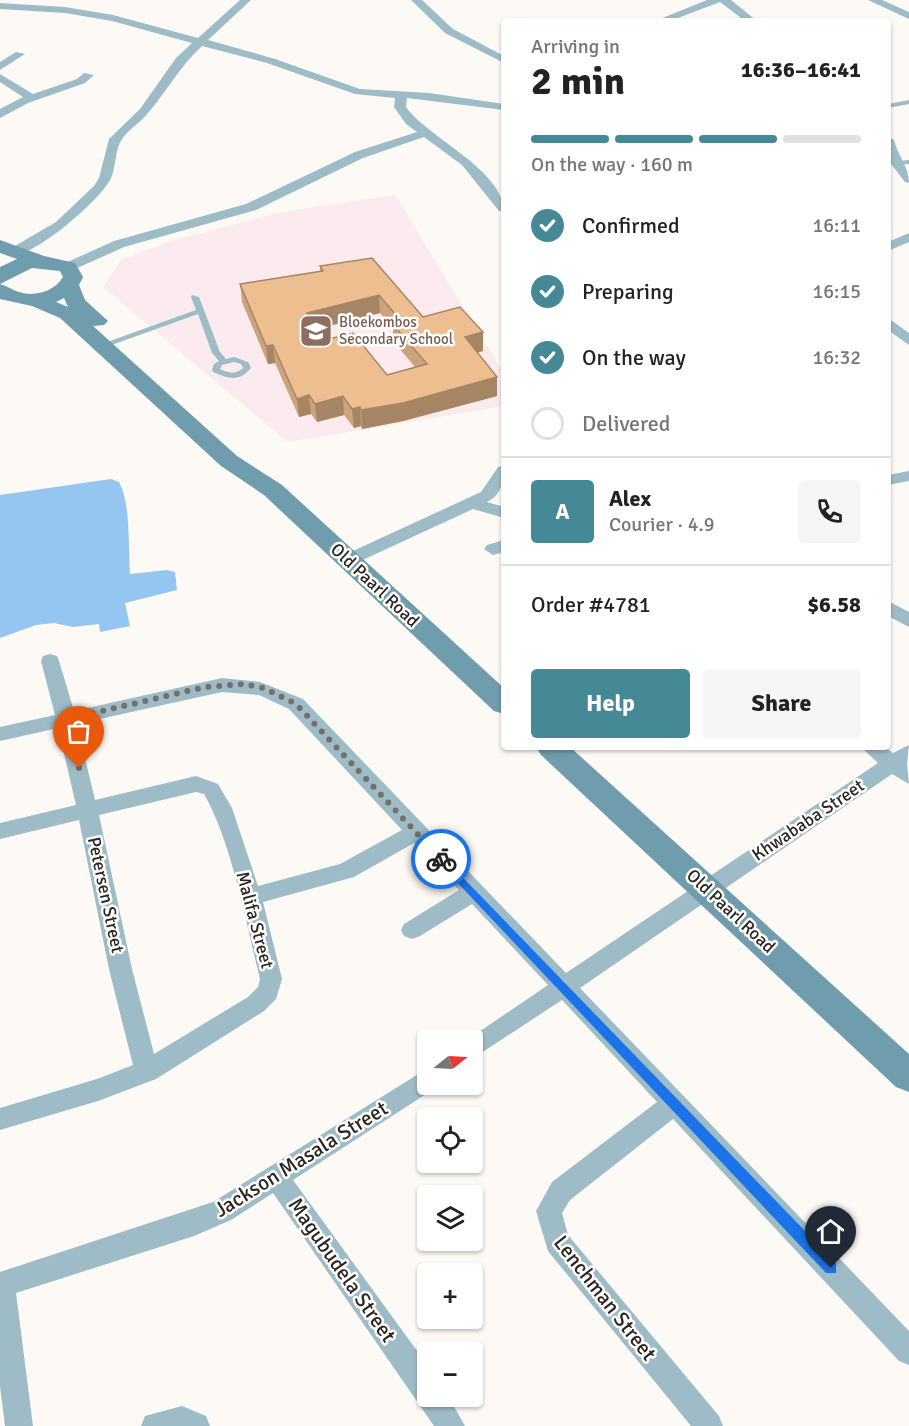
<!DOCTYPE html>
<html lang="en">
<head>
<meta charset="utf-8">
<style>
	:root { --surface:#fff; --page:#f6f6f6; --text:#222; --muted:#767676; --line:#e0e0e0; --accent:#458997 }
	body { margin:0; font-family:Signika,sans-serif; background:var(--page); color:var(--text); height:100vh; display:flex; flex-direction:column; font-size:22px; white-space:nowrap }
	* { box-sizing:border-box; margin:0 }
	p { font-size:20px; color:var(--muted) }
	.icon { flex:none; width:33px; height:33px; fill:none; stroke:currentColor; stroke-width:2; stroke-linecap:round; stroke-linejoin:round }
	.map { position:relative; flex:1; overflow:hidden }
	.drawer { position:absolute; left:501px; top:18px; width:390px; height:732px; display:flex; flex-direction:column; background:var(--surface); border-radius:6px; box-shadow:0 2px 4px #0004 }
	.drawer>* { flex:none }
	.needle { width:39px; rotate:72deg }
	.tools { position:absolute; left:417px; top:1029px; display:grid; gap:12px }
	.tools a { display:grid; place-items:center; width:66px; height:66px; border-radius:6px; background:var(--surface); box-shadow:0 2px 4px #0004; font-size:30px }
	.pin { position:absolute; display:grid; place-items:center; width:51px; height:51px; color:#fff; margin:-62px -26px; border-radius:50% 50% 50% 0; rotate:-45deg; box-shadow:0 0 6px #0007 }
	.pin .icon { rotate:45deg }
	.courier { position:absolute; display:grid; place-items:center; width:60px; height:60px; margin:-30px; border:4px solid #1a73e8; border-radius:50%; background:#fff; color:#222; box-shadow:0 2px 8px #0007 }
	.overview em { font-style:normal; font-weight:700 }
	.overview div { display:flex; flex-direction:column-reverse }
	.overview { display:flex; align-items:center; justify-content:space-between; height:102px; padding:0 30px }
	h1 { font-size:39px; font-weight:700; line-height:45px }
	.bar { display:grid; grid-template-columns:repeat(4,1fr); gap:9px 6px; align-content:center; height:72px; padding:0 30px }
	.bar i { height:8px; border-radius:4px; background:var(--line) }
	.bar .current { background:var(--accent) }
	.bar p { grid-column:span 4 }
	.line { display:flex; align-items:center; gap:15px; padding:0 30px; border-top:2px solid var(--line) }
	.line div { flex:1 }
	.round { display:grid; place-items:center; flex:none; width:63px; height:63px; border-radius:6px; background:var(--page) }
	ol { padding:0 30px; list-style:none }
	li { display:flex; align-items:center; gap:18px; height:66px }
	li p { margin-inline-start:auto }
	li .icon { padding:6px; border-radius:50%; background:var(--accent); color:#fff; stroke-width:4 }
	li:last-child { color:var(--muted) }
	li i { width:33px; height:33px; border:3px solid var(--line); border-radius:50% }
	.action { display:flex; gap:12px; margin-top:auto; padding:12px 30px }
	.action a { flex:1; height:69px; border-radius:6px; background:var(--accent); color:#fff; font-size:24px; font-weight:700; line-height:69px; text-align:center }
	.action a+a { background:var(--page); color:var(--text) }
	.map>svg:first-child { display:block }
</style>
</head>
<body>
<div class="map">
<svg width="909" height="1426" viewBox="0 0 909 1426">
	<rect width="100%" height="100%" fill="#fdfaf5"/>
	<path fill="#fcebee" d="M 395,195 L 504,374 L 504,406 L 288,442 L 103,287 L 121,260 L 171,241 L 277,213 Z"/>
	<path fill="#95c6f2" d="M 111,479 L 119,482 C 131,504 128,547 130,574 L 167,570 L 175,572 L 177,590 L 125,603 L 130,626 L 100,632 L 99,624 L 73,627 L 54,623 L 36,625 L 0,638 L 0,495 Z"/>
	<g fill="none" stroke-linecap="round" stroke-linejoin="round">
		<path fill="#9ebcc7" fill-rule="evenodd" d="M 909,100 L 909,104 L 888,108 L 888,104 Z
			M 909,160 L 909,164 L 897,165 L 894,163 L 897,161 Z
			M 192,295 L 199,297 L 220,352 L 226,359 L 234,357 L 248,362 L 251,368 C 239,382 229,379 213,372 L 212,370 L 214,364 L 219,361 L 212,353 L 198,314 L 106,347 L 103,347 L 99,345 L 196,310 L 191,297 ZM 234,362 L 241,364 L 243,368 C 235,375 229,373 220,369 L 222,365 Z"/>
		<path fill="#9ebcc7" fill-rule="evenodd" d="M 240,0 L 251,0 L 208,40 L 275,59 L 360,89 L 429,93 L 504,104 L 504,110 L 407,98 L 406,107 C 428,138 504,170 504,212 L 499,211 L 462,165 L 424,137 L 363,158 L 256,210 L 124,247 L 73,270 L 63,270 L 63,264 L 114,241 L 246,204 L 355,152 L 417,132 L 406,124 L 394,107 L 395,98 L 355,94 L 267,63 L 202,46 C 180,66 167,91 148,113 C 140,123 129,129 122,139 C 115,149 116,167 111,178 C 102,199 30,261 8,256 L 8,250 L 56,222 L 94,186 L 99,178 L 109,139 L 140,109 L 176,58 L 192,43 L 112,21 L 65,13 L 0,9 L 0,3 L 65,7 L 113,15 L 198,38 Z
			M 411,0 L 422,0 L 453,29 L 504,56 L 504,63 L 445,33 Z
			M 707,0 L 731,0 L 757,21 L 745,21 L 720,2 L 670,21 L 655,21 Z
			M 868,0 L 882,0 L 909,12 L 909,19 Z
			M 16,52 L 25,54 L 0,70 L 0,62 Z
			M 84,73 L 94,75 L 85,83 L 28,103 L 0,118 L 0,109 L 23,97 L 0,82 L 0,74 L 33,94 L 77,79 Z
			M 888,136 L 894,140 C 898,156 909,167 909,183 L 905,182 L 888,160 Z
			M 909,233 L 909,242 L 888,251 L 888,242 Z
			M 888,318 L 909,333 L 909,345 L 888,330 Z
			M 504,465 C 504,480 502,495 487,502 L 504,507 L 504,518 L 473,509 L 354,564 L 342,564 L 339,560 L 342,556 L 481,492 L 498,467 Z
			M 909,471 L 909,481 L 888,485 L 888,475 Z
			M 504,540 L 504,552 L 493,555 L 484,549 L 487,545 Z
			M 888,601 L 909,612 L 909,627 L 888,616 Z
			M 50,654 L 57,656 L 59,661 L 74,711 L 222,678 L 260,682 L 303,699 L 566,973 L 878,763 L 861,747 L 885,747 L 893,753 L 909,745 L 907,764 L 909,784 L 892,774 L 580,988 L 909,1331 L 909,1365 L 899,1361 L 673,1119 L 570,1200 L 562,1213 L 568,1235 L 719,1416 L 723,1426 L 691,1426 L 548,1251 L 536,1211 L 552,1182 L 657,1102 L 562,1000 L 472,1059 L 472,1040 L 467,1040 L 548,985 L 472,904 L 420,936 L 412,939 L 404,936 L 401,930 L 404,924 L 459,890 L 414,843 L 354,877 L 263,902 L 282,979 L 276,999 L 264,1011 L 156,1079 L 98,1101 L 0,1130 L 0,1108 L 97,1079 L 133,1065 L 109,969 L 79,820 L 0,839 L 0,823 L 76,805 L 58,728 L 0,741 L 0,727 L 55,715 L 41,661 L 43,656 ZM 222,692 L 259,695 L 289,709 L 402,830 L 340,864 L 258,886 L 232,808 L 218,784 L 196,776 L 95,800 L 77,724 ZM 196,792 L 204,794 C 232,843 246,923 260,979 L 258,987 L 248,997 L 154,1054 L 132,969 L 99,815 Z
			M 428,1068 L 428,1084 L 438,1084 L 437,1087 L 293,1180 L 428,1366 L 428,1396 L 448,1396 L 465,1426 L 434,1426 L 273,1193 L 231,1220 L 194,1236 L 16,1293 L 33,1426 L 5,1426 L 0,1386 L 0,1272 L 213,1202 Z
			M 182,1406 L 206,1416 L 210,1426 L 141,1426 L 145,1416 Z"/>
		<path fill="#6f9dae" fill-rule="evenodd" d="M 0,240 L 44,256 L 75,263 L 83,277 L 79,285 L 85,300 L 108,321 L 104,325 L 93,326 L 237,456 L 282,485 L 504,688 L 504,714 L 494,711 L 264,495 L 221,466 L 60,318 L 32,306 L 0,299 L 0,267 L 17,259 L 0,253 ZM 32,268 L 60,271 L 63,277 C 54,292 34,297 19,292 C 12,290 7,286 0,284 ZM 64,298 L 68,307 L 56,302 Z
			M 536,747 L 570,747 L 909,1054 L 909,1092 L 896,1087 L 541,755 Z"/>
	</g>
	<path fill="#cca37c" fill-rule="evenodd" d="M 320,266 L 423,317 L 483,332 L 483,351 L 477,352 L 497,377 L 497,396 L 403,421 L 362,429 L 361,426 L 354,428 L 344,415 L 317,422 L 311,414 L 299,417 L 275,363 L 268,364 L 242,302 L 240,284 L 320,271 ZM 380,313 L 393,328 L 393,341 L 415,367 L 387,375 L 321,341 L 315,329 Z"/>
	<path fill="#a68565" d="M 379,295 L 380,313 L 309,331 L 307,313 Z
		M 483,332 L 483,351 L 465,356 L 465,337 Z
		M 273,345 L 275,363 L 268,364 L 266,346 Z
		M 497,377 L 497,396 L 403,421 L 362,429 L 361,410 Z
		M 309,395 L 311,414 L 299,417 L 297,399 Z
		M 343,396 L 344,415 L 317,422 L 315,404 Z
		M 360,407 L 361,426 L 354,428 L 352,409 Z"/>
	<path fill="#edbe90" stroke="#a68565" stroke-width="1.5" fill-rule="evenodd" d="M 372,258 L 423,317 L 460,307 L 483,332 L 465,337 L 497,377 L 403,403 L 361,410 L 360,407 L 352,409 L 343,396 L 315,404 L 309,395 L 297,399 L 273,345 L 266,346 L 240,284 L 323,271 L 320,266 ZM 379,295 L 401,321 L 392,323 L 427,364 L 387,375 L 353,333 L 321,341 L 307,313 Z"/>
	<path fill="#1a73e8" d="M 441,855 L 836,1263 L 836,1273 L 826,1273 L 438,862 L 438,856 Z"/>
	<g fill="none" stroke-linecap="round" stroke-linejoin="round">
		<path stroke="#747069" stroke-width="6" stroke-dasharray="0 10.8" d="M 79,768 L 68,719 L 205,687 L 243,684 L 264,688 L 296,704 L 441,859"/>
	</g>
	<defs>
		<g id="school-square" transform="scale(1.725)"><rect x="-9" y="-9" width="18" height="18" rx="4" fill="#8d6e63" stroke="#fff"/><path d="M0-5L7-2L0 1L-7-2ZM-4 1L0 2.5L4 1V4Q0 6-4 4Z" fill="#fff"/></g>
	</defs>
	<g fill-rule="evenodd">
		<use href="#school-square" x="316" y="331"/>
	</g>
	<g text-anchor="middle" stroke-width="5" stroke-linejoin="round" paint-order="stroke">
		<g font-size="15" fill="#785e54" stroke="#fff" text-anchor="start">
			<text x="339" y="327">Bloekombos<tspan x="339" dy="17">Secondary School</tspan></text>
		</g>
		<g font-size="18" fill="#2b251d" stroke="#fff">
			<text transform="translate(375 585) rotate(43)" y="6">Old Paarl Road</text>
			<text transform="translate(808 820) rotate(-34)" y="6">Khwababa Street</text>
			<text transform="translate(106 895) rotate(78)" y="6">Petersen Street</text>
			<text transform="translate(731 911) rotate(43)" y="6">Old Paarl Road</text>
			<text transform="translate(255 920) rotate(75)" y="6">Malifa Street</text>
		</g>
		<g font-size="21" fill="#2b251d" stroke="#fff">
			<text transform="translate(301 1159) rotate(-32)" y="7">Jackson Masala Street</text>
			<text transform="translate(342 1270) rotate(55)" y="7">Magubudela Street</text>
			<text transform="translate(605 1298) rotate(52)" y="7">Lenchman Street</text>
		</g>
	</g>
</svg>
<div class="tools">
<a><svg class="needle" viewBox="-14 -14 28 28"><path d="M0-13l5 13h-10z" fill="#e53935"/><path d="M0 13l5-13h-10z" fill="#767676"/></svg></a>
<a><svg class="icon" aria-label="locate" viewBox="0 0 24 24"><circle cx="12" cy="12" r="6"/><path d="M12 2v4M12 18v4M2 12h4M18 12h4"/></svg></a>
<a><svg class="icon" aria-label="layers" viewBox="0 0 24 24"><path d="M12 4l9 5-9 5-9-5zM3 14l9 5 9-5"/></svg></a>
<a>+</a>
<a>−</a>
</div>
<div class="pin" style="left:79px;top:768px;background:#ea580c"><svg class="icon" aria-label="bag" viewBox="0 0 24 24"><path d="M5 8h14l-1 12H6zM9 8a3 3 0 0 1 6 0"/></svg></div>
<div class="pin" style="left:831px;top:1268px;background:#1f2937"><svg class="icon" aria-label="home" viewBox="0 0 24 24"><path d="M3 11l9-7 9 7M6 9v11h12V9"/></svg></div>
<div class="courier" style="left:441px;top:859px"><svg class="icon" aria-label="bike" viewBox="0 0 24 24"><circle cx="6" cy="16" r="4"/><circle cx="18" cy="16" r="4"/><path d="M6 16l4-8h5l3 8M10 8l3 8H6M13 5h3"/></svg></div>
<section class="drawer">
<div class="overview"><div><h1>2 min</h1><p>Arriving in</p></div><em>16:36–16:41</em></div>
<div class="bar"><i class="current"></i><i class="current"></i><i class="current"></i><i></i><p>On the way · 160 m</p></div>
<ol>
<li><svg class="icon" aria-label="check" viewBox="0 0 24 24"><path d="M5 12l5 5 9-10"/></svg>Confirmed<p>16:11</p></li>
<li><svg class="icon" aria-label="check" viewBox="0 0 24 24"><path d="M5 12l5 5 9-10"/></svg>Preparing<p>16:15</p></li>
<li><svg class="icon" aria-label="check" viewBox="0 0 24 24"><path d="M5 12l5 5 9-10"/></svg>On the way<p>16:32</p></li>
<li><i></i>Delivered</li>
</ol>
<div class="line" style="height:108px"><b class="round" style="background:var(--accent);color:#fff">A</b><div><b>Alex</b><p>Courier · 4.9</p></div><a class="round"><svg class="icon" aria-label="phone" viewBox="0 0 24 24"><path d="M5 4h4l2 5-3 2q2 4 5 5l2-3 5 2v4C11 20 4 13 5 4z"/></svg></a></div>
<div class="line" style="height:78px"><div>Order #4781</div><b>$6.58</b></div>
<div class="action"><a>Help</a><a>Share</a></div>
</section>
</div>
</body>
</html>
